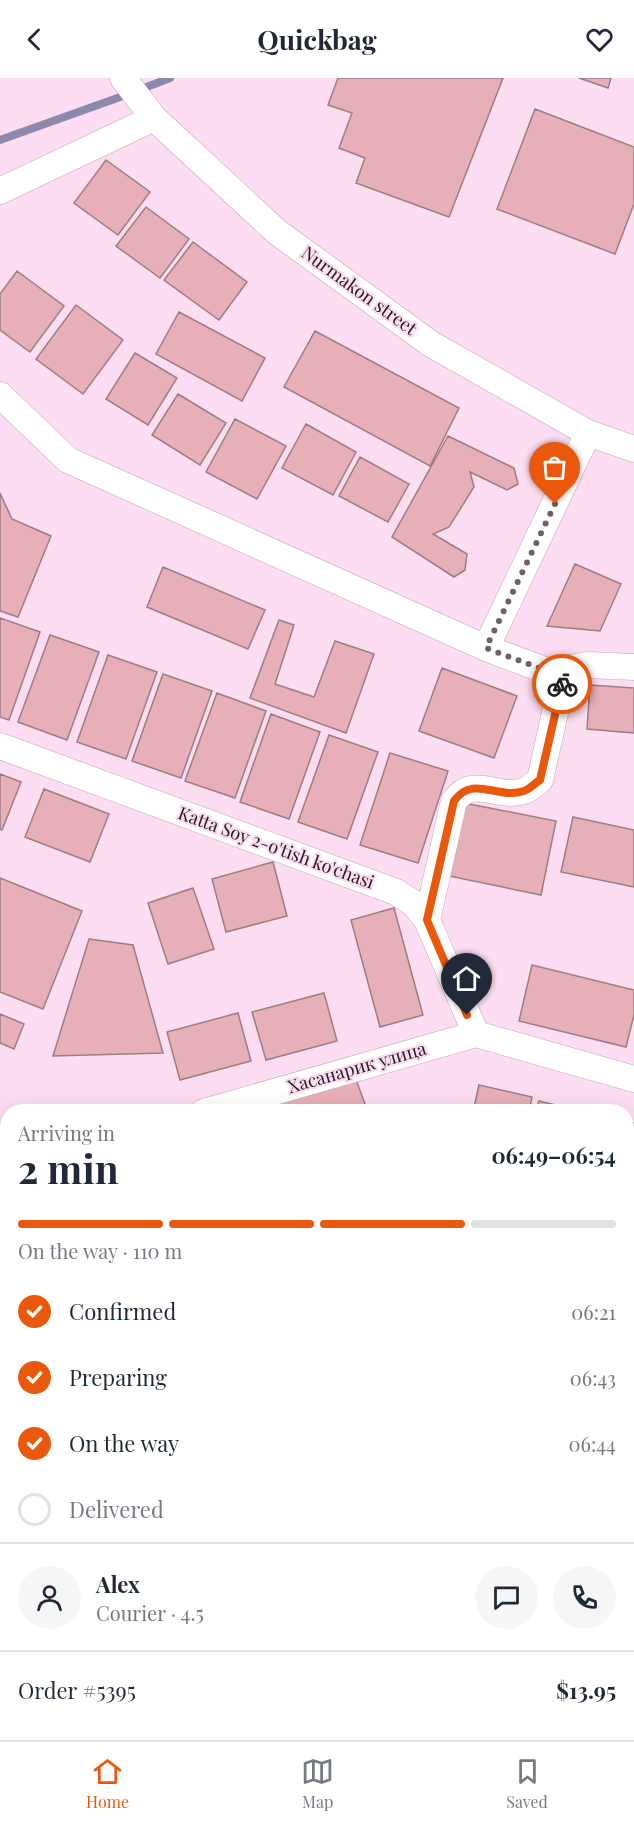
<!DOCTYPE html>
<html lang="en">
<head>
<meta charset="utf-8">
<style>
	:root { --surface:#fff; --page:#f6f6f7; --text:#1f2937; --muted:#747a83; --line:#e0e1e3; --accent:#ea580c }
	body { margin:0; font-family:"Playfair Display",serif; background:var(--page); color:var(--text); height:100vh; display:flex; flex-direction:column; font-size:22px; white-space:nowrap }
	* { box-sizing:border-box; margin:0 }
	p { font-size:20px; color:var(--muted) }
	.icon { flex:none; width:33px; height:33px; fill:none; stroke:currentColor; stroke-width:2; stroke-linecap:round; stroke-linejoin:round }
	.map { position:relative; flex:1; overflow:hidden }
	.panel { position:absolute; left:0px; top:1026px; width:634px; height:636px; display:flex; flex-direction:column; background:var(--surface); border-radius:24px 24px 0 0; box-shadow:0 6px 24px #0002 }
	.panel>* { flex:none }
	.pin { position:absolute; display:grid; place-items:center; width:51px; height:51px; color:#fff; margin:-62px -26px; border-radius:50% 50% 50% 0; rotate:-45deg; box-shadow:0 0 6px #0007 }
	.pin .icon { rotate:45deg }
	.courier { position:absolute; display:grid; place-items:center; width:60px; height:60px; margin:-30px; border:4px solid #ea580c; border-radius:50%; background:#fff; color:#222; box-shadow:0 2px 8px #0007 }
	.summary em { font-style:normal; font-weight:700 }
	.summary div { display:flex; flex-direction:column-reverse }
	.summary { display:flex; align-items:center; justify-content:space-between; height:102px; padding:0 18px }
	h1 { font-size:39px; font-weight:700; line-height:45px }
	.bar { display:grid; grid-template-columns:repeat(4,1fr); gap:9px 6px; align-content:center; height:72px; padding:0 18px }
	.bar i { height:8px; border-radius:4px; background:var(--line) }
	.bar .on { background:var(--accent) }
	.bar p { grid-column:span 4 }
	.line { display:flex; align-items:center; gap:15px; padding:0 18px; border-top:2px solid var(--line) }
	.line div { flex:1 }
	.round { display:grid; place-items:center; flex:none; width:63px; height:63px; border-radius:32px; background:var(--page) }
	ol { padding:0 18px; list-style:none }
	li { display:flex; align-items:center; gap:18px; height:66px }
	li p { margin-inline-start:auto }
	li .icon { padding:6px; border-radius:50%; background:var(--accent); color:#fff; stroke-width:4 }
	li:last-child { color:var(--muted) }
	li i { width:33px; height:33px; border:3px solid var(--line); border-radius:50% }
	header { display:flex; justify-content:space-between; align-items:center; height:78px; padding:0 18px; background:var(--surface); font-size:27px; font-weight:700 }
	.menu { display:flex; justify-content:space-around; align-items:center; height:84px; border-top:2px solid var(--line); background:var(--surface); font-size:16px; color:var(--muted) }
	.menu a { display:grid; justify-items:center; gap:3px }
	.menu .on { color:var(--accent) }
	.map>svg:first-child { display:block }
</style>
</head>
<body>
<header><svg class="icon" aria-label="back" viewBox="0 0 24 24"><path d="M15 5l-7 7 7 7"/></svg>Quickbag<svg class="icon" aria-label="heart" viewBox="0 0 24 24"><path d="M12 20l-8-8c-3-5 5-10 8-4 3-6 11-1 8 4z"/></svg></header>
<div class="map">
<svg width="634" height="1662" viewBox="0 0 634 1662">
	<rect width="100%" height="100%" fill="#fcddf1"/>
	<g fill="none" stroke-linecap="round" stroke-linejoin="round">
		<path stroke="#8c89ad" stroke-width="8" d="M 139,12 L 170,0
			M 0,62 L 123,18"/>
	</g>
	<path fill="#e7afb8" stroke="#9f7c82" stroke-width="1.5" d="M 338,0 L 503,0 L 449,139 L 356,105 L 365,80 L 339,70 L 352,35 L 328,27 Z
		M 579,0 L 611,0 L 608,10 Z
		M 535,31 L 634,69 L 634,126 L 615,176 L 497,131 Z
		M 106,82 L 150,114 L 118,157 L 74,125 Z
		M 146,129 L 189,161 L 160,200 L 116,168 Z
		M 193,164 L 247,204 L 219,242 L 164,202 Z
		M 17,193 L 64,228 L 30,274 L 0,252 L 0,216 Z
		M 76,227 L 123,262 L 83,316 L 36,281 Z
		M 179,234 L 265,280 L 242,323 L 156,276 Z
		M 315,253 L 459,330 L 430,388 L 284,309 Z
		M 135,275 L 177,300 L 148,347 L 106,321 Z
		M 178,316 L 226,345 L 200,387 L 152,357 Z
		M 235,341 L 286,368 L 257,421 L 206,394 Z
		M 306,346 L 356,374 L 333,417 L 282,390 Z
		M 448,358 L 514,390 L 518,406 L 507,412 L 470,394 L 474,409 L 449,449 L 433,456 L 467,476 L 465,492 L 454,499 L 392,459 Z
		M 360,379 L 409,406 L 388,444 L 339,418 Z
		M 0,415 L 12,441 L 51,458 L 18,539 L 0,533 Z
		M 575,486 L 621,506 L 600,553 L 547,548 Z
		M 163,489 L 265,532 L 248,571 L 147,529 Z
		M 0,540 L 40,554 L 9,642 L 0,639 Z
		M 279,542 L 294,547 L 275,606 L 314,619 L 335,563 L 374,576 L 346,655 L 250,620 Z
		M 50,557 L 99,574 L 67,662 L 18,644 Z
		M 108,577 L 157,594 L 126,681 L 77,664 Z
		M 442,590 L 517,618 L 494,680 L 419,653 Z
		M 163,596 L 212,613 L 181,700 L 132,683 Z
		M 590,607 L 634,610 L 634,655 L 587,651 Z
		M 217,615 L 266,633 L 235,720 L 185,703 Z
		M 271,636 L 320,654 L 289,741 L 240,724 Z
		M 329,657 L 378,674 L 347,761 L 298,744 Z
		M 390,675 L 448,693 L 418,785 L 360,767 Z
		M 0,696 L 21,704 L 2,752 L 0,751 Z
		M 44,711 L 109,736 L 90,784 L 25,759 Z
		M 459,724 L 556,743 L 541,817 L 444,797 Z
		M 573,739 L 634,752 L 634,809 L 561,794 Z
		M 273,784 L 287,838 L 226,854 L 212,801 Z
		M 0,800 L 82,833 L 43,931 L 0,914 Z
		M 193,810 L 214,871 L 168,886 L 148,825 Z
		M 394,830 L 423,937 L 380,949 L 351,842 Z
		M 89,861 L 133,867 L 163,975 L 53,978 Z
		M 532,887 L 634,912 L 634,937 L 626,969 L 519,943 Z
		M 324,915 L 337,963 L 266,982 L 252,934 Z
		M 238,935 L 251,983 L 180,1002 L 167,954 Z
		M 0,936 L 24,946 L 14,971 L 0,965 Z
		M 352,991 L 365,1026 L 342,1034 L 235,1034 Z
		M 479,1007 L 532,1019 L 529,1034 L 473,1034 Z
		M 539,1023 L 585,1034 L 536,1034 Z
		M 627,1044 L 634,1045 L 634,1111 L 627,1109 Z
		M 627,1151 L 634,1152 L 634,1218 L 627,1216 Z
		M 8,1198 L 8,1256 L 0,1263 L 0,1206 Z
		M 8,1311 L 8,1367 L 0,1374 L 0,1318 Z
		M 0,1484 L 8,1492 L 8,1522 L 0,1529 Z
		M 627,1565 L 634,1574 L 634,1598 L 627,1604 Z
		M 294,1654 L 361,1654 L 361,1655 L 353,1662 L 301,1662 Z
		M 460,1654 L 548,1654 L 555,1662 L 464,1662 L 458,1656 Z"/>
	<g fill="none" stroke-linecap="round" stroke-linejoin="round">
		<g stroke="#c3a5b8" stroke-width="27">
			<path id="street" d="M 123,0 L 154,40 L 277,154 L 431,266 L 588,355 L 634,371
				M 0,113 L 154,40
				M 0,317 L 68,382 L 486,570
				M 563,599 L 571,590 L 587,587 L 634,589
				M 0,668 L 396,814 L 413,825 L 427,842 L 476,956
				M 427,842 L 454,723 C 474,696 497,722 524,713 C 530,711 535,705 540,702 L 563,599 L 486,570 L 588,355
				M 476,956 L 634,1001
				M 204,1034 L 476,956
				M 0,1291 L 8,1284
				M 627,1410 L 634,1401
				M 627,1535 L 634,1541
				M 0,1578 L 8,1570
				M 410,1662 L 417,1654"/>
		</g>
		<use href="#street" stroke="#fff" stroke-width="26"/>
	</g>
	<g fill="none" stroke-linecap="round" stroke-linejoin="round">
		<path stroke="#715f6a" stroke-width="6" stroke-dasharray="0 10.8" d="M 555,426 L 486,570 L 563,599 L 562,606"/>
		<path stroke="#ea580c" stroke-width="8" d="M 467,937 L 427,842 L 454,723 C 474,696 497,722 524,713 C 530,711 535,705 540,702 L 562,606"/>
	</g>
	<g text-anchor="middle" stroke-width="4.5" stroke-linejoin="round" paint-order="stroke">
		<g font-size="18" fill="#261b22" stroke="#fcddf1">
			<text transform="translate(359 213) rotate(36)" y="6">Nurmakon street</text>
			<text transform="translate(276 770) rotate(20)" y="6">Katta Soy 2-o'tish ko'chasi</text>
			<text transform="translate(357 990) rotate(-16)" y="6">Хасанарик улица</text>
		</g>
	</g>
</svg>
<div class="pin" style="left:555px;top:426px;background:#ea580c"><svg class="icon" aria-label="bag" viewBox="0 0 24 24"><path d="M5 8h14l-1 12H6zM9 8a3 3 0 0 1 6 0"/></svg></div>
<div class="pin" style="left:467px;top:937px;background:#1f2937"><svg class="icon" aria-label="home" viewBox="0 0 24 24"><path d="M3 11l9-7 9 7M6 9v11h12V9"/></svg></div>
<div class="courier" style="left:562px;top:606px"><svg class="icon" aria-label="bike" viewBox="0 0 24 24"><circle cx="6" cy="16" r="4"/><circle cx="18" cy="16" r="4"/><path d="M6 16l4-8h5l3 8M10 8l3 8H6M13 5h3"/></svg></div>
<section class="panel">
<div class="summary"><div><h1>2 min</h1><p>Arriving in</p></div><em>06:49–06:54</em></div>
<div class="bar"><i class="on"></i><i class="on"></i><i class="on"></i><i></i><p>On the way · 110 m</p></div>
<ol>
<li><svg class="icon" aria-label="check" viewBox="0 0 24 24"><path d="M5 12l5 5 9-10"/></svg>Confirmed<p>06:21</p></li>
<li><svg class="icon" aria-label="check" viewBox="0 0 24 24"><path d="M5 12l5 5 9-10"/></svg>Preparing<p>06:43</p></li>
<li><svg class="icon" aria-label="check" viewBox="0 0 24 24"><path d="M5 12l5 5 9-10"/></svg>On the way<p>06:44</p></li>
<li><i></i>Delivered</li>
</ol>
<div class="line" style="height:108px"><a class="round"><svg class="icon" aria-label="person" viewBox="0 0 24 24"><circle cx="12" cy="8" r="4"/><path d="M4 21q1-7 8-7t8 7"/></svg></a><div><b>Alex</b><p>Courier · 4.5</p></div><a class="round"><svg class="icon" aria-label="chat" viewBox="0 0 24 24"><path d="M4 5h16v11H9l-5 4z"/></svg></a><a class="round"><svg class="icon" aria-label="phone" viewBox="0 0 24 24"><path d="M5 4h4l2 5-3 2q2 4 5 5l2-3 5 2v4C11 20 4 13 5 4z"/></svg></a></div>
<div class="line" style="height:78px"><div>Order #5395</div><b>$13.95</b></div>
</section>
</div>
<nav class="menu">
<a class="on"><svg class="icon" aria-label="home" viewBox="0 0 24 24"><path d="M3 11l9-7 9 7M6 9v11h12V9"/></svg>Home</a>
<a><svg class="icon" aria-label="map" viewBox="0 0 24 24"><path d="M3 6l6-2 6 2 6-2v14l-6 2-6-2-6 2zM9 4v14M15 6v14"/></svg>Map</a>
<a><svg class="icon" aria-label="saved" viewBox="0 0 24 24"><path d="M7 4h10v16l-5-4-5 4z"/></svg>Saved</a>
</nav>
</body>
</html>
